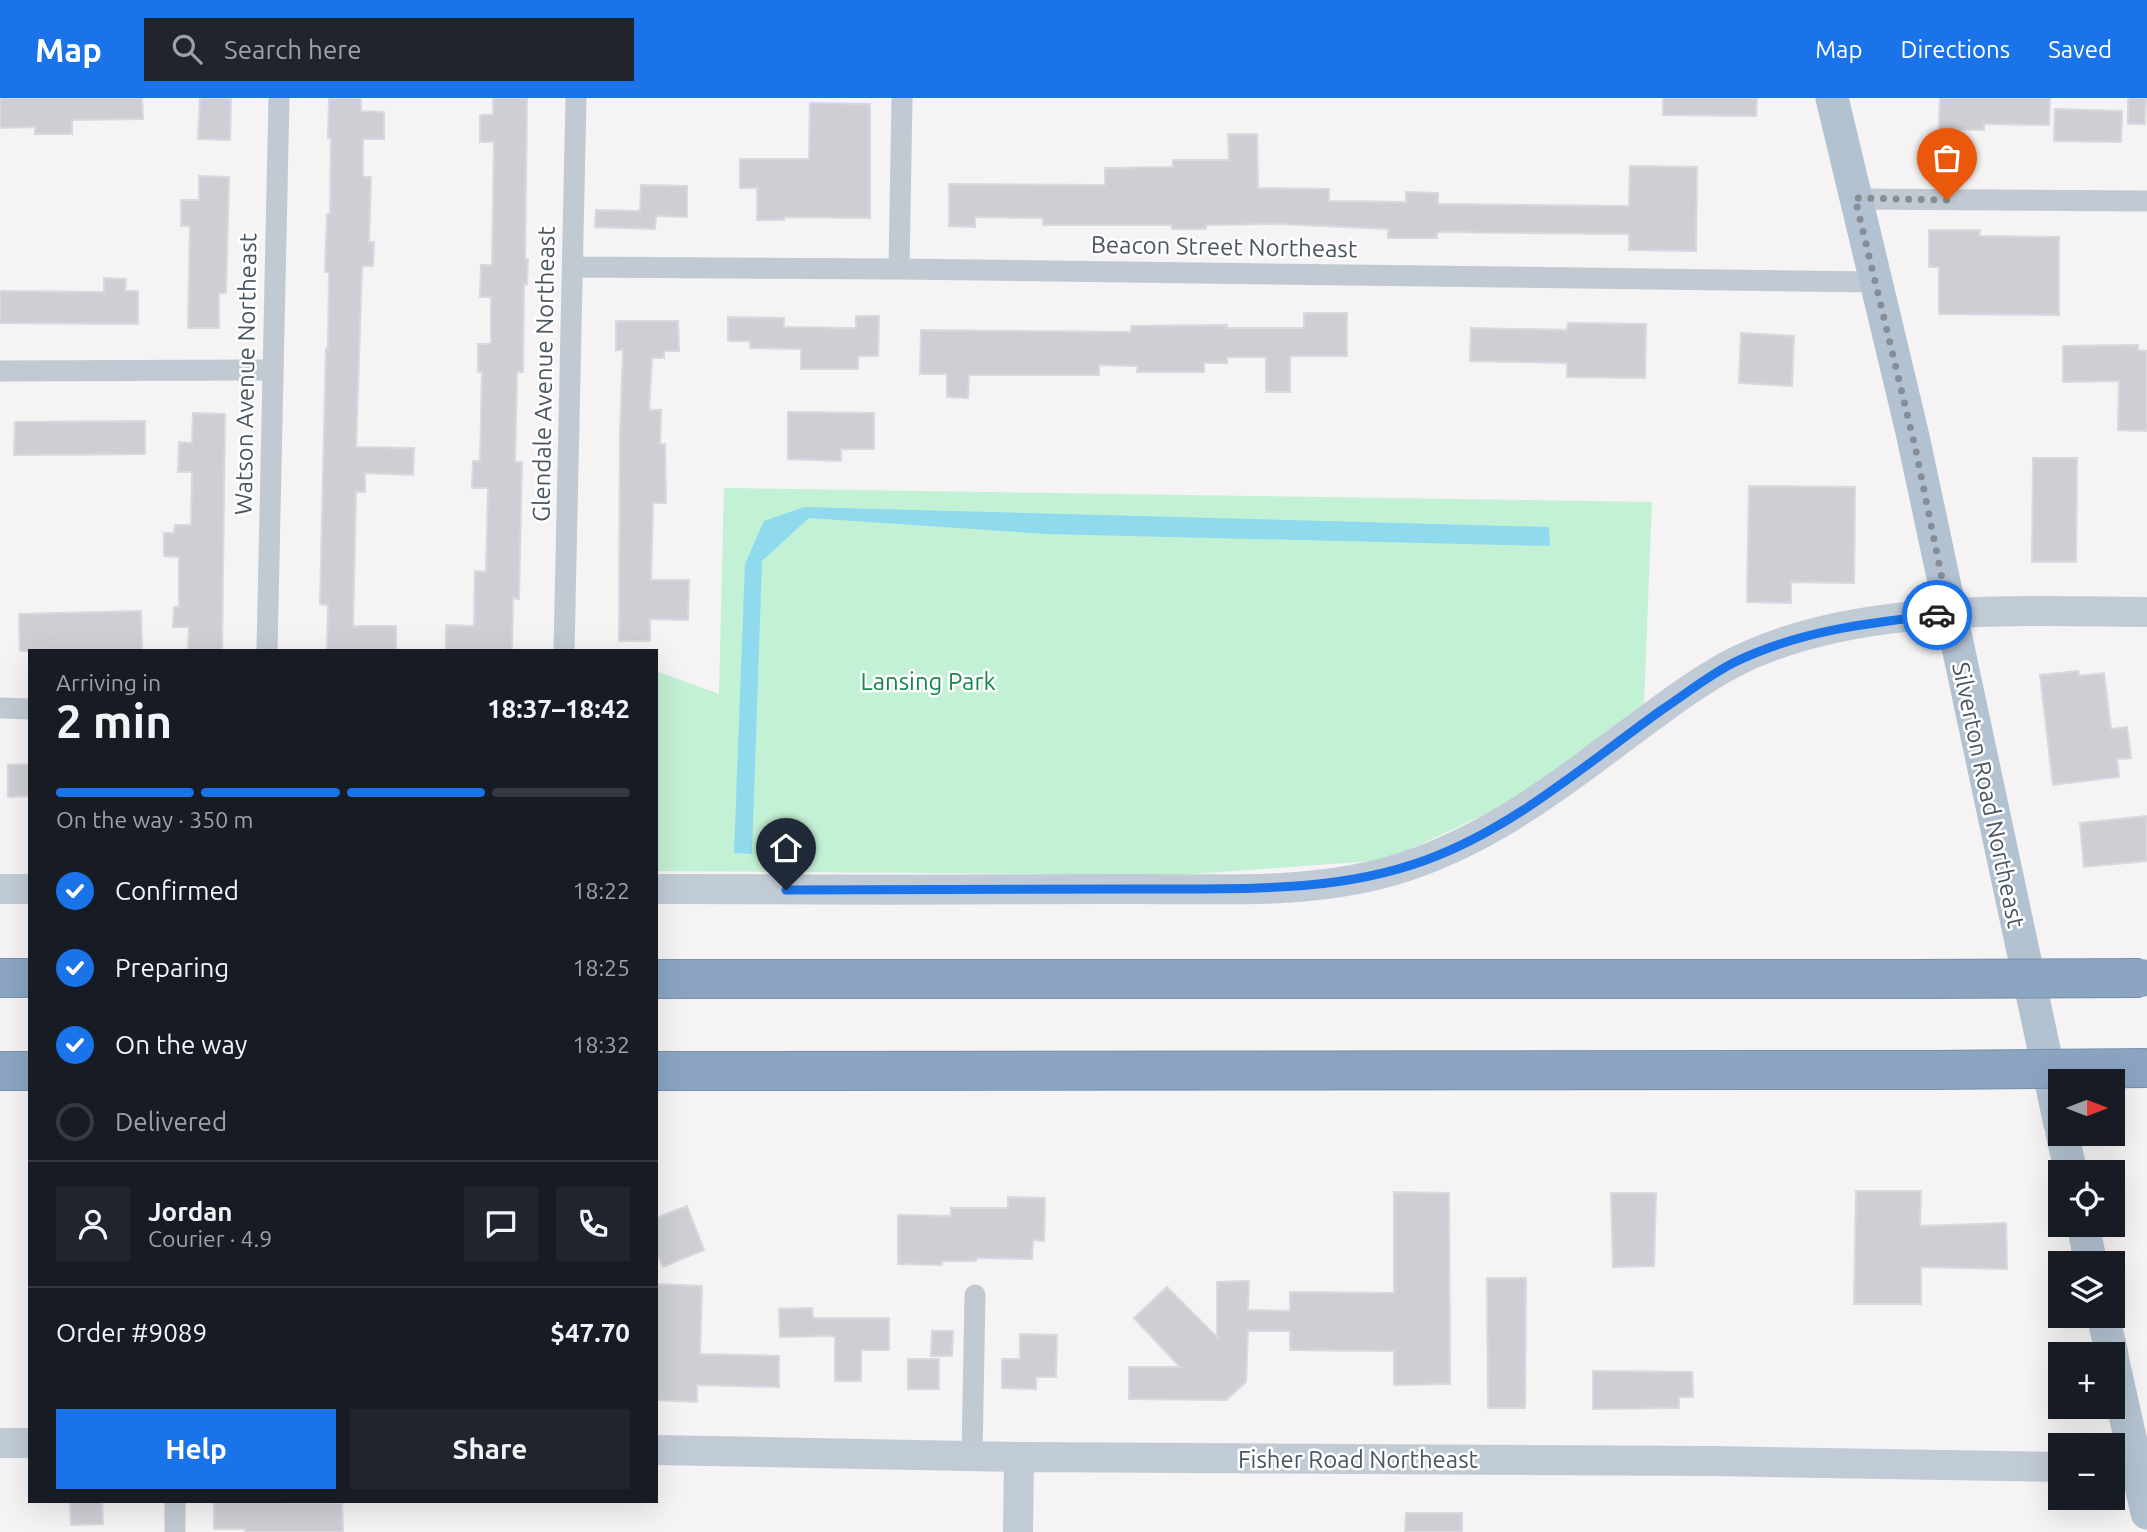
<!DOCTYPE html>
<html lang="en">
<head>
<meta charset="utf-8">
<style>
	:root { --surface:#171b24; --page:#20242c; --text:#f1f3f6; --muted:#9ea1a6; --line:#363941; --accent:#1a73e8 }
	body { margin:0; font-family:Ubuntu,sans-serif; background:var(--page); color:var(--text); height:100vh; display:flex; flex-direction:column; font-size:26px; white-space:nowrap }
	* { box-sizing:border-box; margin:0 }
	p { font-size:23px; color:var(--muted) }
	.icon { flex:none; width:38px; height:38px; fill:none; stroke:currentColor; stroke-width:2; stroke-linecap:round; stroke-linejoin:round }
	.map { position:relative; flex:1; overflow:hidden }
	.details { position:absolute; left:28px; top:551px; width:630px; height:854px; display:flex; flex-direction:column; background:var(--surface); border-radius:0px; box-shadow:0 7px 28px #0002 }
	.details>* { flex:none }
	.needle { width:46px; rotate:90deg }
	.fabs { position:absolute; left:2048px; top:971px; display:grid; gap:14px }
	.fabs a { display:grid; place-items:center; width:77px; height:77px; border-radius:0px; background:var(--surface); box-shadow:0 7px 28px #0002; font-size:35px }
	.pin { position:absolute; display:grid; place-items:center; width:60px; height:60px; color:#fff; margin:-72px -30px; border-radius:50% 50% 50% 0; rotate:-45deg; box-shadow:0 0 7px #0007 }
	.pin .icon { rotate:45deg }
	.courier { position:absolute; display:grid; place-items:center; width:70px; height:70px; margin:-35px; border:5px solid #1a73e8; border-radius:50%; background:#fff; color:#222; box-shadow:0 2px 9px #0007 }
	.summary em { font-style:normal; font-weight:700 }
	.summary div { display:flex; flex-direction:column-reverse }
	.summary { display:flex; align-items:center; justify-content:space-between; height:119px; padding:0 28px }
	h1 { font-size:46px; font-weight:700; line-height:52px }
	.bar { display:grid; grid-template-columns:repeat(4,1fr); gap:10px 7px; align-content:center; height:84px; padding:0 28px }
	.bar i { height:9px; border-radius:5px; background:var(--line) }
	.bar .selected { background:var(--accent) }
	.bar p { grid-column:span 4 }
	.line { display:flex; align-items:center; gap:18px; padding:0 28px; border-top:2px solid var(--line) }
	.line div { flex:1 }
	.round { display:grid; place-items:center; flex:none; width:74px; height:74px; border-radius:0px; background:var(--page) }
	ol { padding:0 28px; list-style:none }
	li { display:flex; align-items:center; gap:21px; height:77px }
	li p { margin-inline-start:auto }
	li .icon { padding:7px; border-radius:50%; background:var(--accent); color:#fff; stroke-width:4 }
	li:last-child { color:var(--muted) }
	li i { width:38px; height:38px; border:4px solid var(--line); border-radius:50% }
	.cta { display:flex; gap:14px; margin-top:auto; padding:14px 28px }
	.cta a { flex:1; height:80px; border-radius:0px; background:var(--accent); color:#fff; font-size:28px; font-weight:700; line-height:80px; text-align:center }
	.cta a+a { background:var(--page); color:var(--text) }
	header { display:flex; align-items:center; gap:42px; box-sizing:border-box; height:98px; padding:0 35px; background:var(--accent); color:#fff }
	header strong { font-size:33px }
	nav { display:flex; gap:38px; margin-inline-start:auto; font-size:24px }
	.search { width:490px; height:63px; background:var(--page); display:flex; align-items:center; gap:18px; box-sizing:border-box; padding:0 24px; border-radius:0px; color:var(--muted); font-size:26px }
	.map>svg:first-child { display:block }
</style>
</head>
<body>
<header>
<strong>Map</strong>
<div class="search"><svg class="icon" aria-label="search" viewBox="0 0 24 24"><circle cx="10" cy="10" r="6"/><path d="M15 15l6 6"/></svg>Search here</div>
<nav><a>Map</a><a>Directions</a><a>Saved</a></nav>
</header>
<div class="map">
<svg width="2147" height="1434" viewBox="0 0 2147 1434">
	<rect width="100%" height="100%" fill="#f5f3f3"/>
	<path fill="#c3f1d5" d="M 724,390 L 1652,404 L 1644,605 L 1522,699 L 1387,762 L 1179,777 L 656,773 L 656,573 L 719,596 Z"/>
	<path fill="#90daee" d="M 804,409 L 1549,429 L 1550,448 L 1046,436 L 809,420 L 762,463 L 752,756 L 734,755 L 745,466 L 764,423 Z"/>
	<path fill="#cdcfd5" stroke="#d7d9de" stroke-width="2" d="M 0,0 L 142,0 L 143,21 L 72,22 L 72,36 L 35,36 L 35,29 L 0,30 Z
		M 200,0 L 231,0 L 230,42 L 198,41 Z
		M 329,0 L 361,0 L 361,13 L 384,14 L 384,41 L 363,41 L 363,79 L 371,79 L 369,144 L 374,144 L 373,168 L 362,168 L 356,349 L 414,350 L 413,377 L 365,375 L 365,394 L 356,394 L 353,528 L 396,528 L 396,553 L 327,553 L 328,507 L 320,506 L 326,250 L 328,250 L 329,174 L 325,174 L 327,116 L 330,116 L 331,40 L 328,40 Z
		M 493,0 L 527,0 L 525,161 L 528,161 L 527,186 L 524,186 L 523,274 L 517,274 L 515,364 L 522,364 L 519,501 L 513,500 L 512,553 L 446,553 L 446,527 L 474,528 L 475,473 L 486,474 L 488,390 L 472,390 L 473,363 L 480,363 L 482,274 L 478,274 L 478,246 L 491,246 L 491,199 L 480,199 L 481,167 L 492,167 L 494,44 L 480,44 L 480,17 L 493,17 Z
		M 1663,0 L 1757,0 L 1756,18 L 1663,17 Z
		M 1940,0 L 2050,0 L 2049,27 L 1984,26 L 1984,32 L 1939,31 Z
		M 2128,0 L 2146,0 L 2145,26 L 2128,26 Z
		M 810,5 L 870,6 L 870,120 L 784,119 L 784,122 L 757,122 L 757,90 L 740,90 L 740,61 L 809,61 Z
		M 2055,11 L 2122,13 L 2121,44 L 2054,43 Z
		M 1228,36 L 1257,36 L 1258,90 L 1329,91 L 1329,103 L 1406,104 L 1406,94 L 1438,95 L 1438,106 L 1629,108 L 1630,68 L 1697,69 L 1696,153 L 1629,152 L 1629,136 L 1437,134 L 1437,140 L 1388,140 L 1388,131 L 1280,126 L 1206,127 L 1206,131 L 1172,131 L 1172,127 L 1043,127 L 1043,120 L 975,119 L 975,129 L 949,128 L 949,86 L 1105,87 L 1105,70 L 1173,69 L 1173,62 L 1229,62 Z
		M 199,78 L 229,79 L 226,195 L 219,195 L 219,230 L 188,230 L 190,128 L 181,128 L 181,102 L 199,102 Z
		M 641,87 L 687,88 L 687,119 L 656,118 L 655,131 L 595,129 L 596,112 L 640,113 Z
		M 1929,132 L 1980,132 L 1979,138 L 2059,139 L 2059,217 L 1939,216 L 1939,169 L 1929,169 Z
		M 104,180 L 126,181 L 125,193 L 138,193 L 138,226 L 0,225 L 0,193 L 104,194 Z
		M 1304,215 L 1347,215 L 1347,258 L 1290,258 L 1290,294 L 1266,294 L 1266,259 L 1227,259 L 1227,265 L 1204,265 L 1204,274 L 1137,274 L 1138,268 L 1099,267 L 1099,277 L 969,277 L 968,300 L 947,299 L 947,276 L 920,276 L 921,232 L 1131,234 L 1131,228 L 1227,227 L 1227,230 L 1304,230 Z
		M 856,218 L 879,218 L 878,258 L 858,258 L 858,271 L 801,271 L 801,251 L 750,250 L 750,243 L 728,243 L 728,219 L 784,220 L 784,229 L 856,230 Z
		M 616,223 L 678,223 L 679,253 L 664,253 L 664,260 L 652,260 L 649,312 L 661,312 L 660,346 L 665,346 L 666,405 L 653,405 L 651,482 L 689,482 L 688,522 L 650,521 L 650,543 L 619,543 L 620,334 L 623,252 L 616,252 Z
		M 1568,225 L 1646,226 L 1645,280 L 1567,279 L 1567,265 L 1470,263 L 1471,230 L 1567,232 Z
		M 1741,235 L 1794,238 L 1792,288 L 1739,285 Z
		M 2138,247 L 2138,252 L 2147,253 L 2147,333 L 2118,332 L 2119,283 L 2063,284 L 2063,248 Z
		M 788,314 L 874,315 L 874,351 L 841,351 L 841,363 L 788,361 Z
		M 193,315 L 225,316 L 222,553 L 188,553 L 189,529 L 173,529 L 174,509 L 179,509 L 179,459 L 164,458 L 164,435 L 174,435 L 175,427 L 191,427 L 192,374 L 178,374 L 179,344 L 192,345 Z
		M 145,323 L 145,356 L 14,357 L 15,324 Z
		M 2033,360 L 2077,360 L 2076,464 L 2032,464 Z
		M 1749,388 L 1855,389 L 1854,485 L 1791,484 L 1791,505 L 1747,504 Z
		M 141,513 L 142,553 L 20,553 L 19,516 Z
		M 2078,573 L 2079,578 L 2104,575 L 2111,631 L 2127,629 L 2131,660 L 2117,661 L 2119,679 L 2053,687 L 2040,577 Z
		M 30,666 L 30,698 L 8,699 L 8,667 Z
		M 2147,718 L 2147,763 L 2084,769 L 2080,725 Z
		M 1856,1093 L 1921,1093 L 1920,1128 L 2006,1125 L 2007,1171 L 1921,1169 L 1921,1206 L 1854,1206 Z
		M 1394,1094 L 1449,1095 L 1450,1286 L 1394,1287 L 1394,1253 L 1290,1252 L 1290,1233 L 1248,1233 L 1246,1284 L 1226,1302 L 1129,1301 L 1129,1269 L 1180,1269 L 1134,1220 L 1167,1189 L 1217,1239 L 1217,1184 L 1249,1183 L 1248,1212 L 1290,1213 L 1290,1194 L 1394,1195 Z
		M 1611,1095 L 1656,1095 L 1654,1168 L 1613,1169 Z
		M 1008,1099 L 1045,1100 L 1044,1143 L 1033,1142 L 1032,1161 L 976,1160 L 976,1163 L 942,1163 L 942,1167 L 898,1166 L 898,1117 L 951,1118 L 951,1110 L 1008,1110 Z
		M 687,1108 L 704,1152 L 663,1169 L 656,1153 L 656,1120 Z
		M 1487,1180 L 1526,1180 L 1525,1310 L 1488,1310 Z
		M 656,1186 L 702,1188 L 700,1256 L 779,1258 L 779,1289 L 697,1287 L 697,1304 L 656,1302 Z
		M 812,1210 L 813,1220 L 889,1220 L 889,1252 L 861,1252 L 861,1283 L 835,1283 L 835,1238 L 780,1239 L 779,1211 Z
		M 932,1233 L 953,1233 L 952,1258 L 931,1258 Z
		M 1020,1236 L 1057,1237 L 1056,1279 L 1036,1279 L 1036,1291 L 1002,1290 L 1002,1261 L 1020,1261 Z
		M 908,1261 L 939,1261 L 939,1291 L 908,1291 Z
		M 1593,1273 L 1692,1274 L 1693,1299 L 1679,1299 L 1679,1310 L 1593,1311 Z
		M 70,1404 L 102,1404 L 103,1426 L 71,1427 Z
		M 214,1404 L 342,1405 L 343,1434 L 245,1434 L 245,1431 L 214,1431 Z
		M 1406,1415 L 1462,1415 L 1462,1434 L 1405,1434 Z"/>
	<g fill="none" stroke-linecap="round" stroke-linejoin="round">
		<g stroke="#7690ad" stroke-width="40">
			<path id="highway" d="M 0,880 L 30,880
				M 656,881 L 1914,881
				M 0,973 L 30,973
				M 656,973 L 1932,972"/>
		</g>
		<path stroke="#c1cad2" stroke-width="21" d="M 1855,101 L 2147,103
			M 573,169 L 899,171 L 1874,184
			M 899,171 L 902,0
			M 0,273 L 272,272
			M 267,553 L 279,0
			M 564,553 L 576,0
			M 0,610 L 30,611
			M 972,1357 L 975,1197
			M 175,1434 L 175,1404"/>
		<path stroke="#c1cbd6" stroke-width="30" d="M 0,791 L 30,791
			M 656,791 C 810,792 965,792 1119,791 C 1209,790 1304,798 1391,773 C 1478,748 1550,695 1621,641 C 1657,615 1692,587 1731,566 C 1850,504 2016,513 2147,514
			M 0,1345 L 30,1345
			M 656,1352 L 1019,1359 L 1712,1363 L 2060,1369
			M 2112,1369 L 2147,1368
			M 1018,1434 L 1019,1359"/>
		<path stroke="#b3c2d1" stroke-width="33" d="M 1832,0 L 1912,334 L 2060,1026
			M 2062,1036 L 2071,1074
			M 2083,1127 L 2091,1166
			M 2103,1218 L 2112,1256
			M 2112,1259 L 2147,1415"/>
		<use href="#highway" stroke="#8ba5c1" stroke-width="38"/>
		<g stroke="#7690ad" stroke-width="40" stroke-linecap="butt">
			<path id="highway-bridge" d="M 1914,881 L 2141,880
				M 1932,972 L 2147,970"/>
		</g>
		<use href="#highway-bridge" stroke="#8ba5c1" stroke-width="38"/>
	</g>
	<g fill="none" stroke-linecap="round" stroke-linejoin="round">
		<path stroke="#868d94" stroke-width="7" stroke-dasharray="0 12.6" d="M 1937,517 L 1949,515 L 1916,353 L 1855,100 L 1947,102"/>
		<path stroke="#1a73e8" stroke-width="9" d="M 786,792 C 900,792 1014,792 1129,791 C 1229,790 1331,797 1426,762 C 1514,730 1587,665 1663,611 C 1687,595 1709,577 1735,564 C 1799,533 1867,525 1937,517"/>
	</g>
	<g text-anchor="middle" stroke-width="5" stroke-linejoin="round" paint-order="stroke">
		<g font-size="24" fill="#4a5661" stroke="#fff">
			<text transform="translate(1224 149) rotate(1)" y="8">Beacon Street Northeast</text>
			<text transform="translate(246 276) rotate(-89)" y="8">Watson Avenue Northeast</text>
			<text transform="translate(544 276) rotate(-89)" y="8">Glendale Avenue Northeast</text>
			<text transform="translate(1988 697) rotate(78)" y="8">Silverton Road Northeast</text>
			<text x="1358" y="1370">Fisher Road Northeast</text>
		</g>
		<g font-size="24" fill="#17864f" stroke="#fff">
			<text x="928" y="592">Lansing Park</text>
		</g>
	</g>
</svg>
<div class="fabs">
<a><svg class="needle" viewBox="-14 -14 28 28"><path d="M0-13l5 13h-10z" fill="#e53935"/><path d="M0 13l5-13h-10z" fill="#9ea1a6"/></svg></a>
<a><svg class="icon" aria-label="locate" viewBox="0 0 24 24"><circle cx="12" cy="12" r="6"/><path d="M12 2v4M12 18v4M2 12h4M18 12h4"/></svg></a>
<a><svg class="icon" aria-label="layers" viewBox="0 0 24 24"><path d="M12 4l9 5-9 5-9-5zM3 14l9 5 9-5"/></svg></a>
<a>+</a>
<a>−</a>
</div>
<div class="pin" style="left:1947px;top:102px;background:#ea580c"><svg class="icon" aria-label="bag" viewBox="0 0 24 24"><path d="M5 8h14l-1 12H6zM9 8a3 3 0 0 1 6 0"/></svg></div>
<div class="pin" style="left:786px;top:792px;background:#1f2937"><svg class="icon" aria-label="home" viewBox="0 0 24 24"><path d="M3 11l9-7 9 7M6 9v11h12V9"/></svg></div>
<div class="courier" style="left:1937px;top:517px"><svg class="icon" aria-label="car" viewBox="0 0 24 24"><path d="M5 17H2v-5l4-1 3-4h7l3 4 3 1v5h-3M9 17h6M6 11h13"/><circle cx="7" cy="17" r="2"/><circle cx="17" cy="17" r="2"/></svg></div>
<section class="details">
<div class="summary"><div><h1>2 min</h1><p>Arriving in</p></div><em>18:37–18:42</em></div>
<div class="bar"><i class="selected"></i><i class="selected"></i><i class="selected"></i><i></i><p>On the way · 350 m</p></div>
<ol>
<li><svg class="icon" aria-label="check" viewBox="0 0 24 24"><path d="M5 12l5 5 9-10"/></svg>Confirmed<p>18:22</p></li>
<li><svg class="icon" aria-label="check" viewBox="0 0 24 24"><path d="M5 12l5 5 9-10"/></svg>Preparing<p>18:25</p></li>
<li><svg class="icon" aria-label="check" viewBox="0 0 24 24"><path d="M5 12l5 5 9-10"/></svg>On the way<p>18:32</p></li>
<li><i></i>Delivered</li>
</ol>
<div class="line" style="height:126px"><a class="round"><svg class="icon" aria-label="person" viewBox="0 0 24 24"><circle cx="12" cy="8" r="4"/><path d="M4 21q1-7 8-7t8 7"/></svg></a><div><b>Jordan</b><p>Courier · 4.9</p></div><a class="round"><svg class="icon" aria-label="chat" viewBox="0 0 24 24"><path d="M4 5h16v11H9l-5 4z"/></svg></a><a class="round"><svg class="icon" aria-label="phone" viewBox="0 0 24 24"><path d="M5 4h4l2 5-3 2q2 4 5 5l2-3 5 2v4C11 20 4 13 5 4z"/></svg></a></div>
<div class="line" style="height:91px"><div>Order #9089</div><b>$47.70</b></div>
<div class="cta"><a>Help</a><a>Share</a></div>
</section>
</div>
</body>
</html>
